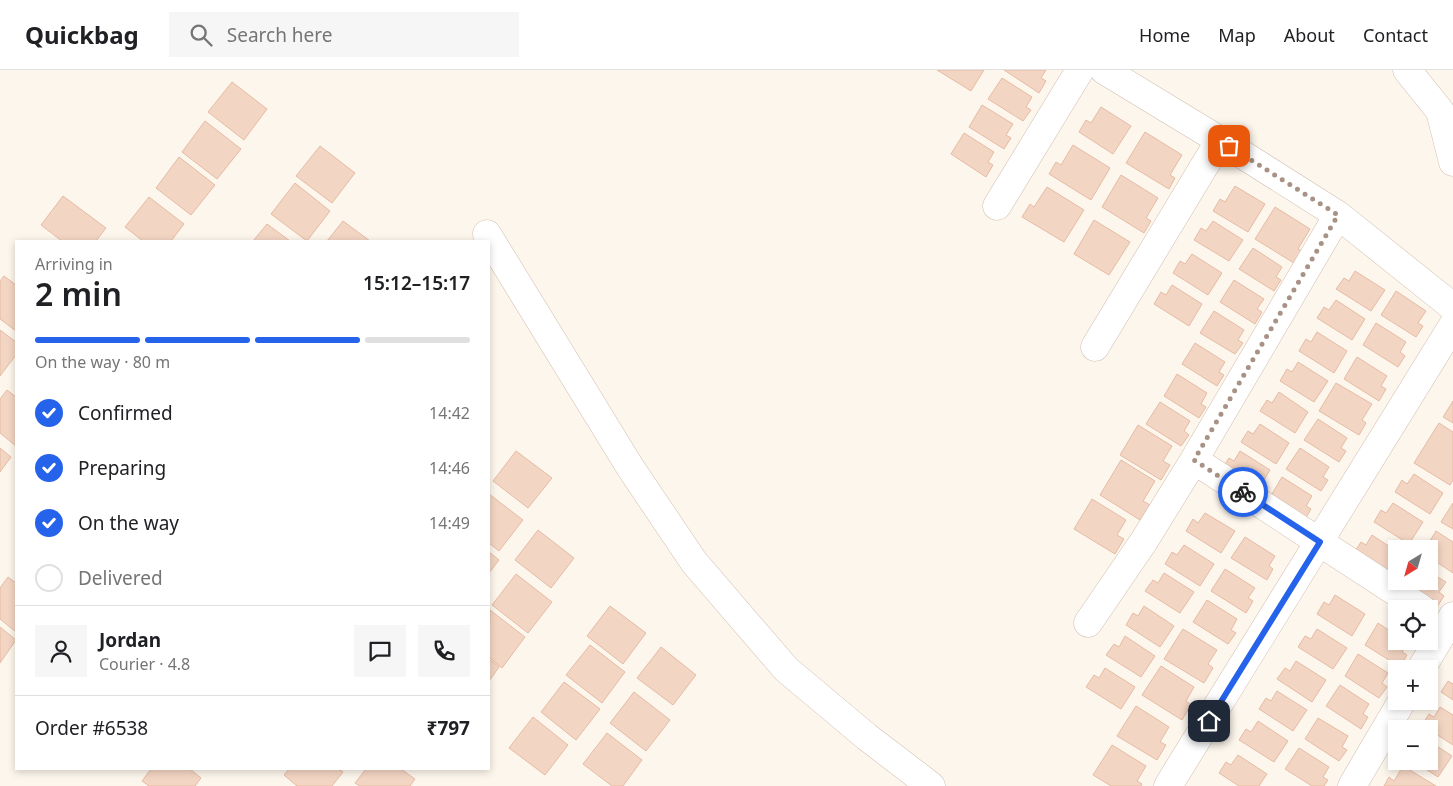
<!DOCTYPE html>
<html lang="en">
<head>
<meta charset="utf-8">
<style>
	:root { --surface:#fff; --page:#f6f6f6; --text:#202124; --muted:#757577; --line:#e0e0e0; --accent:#2563eb }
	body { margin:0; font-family:"Noto Sans",sans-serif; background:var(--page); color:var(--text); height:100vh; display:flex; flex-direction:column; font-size:19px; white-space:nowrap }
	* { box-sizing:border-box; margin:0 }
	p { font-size:16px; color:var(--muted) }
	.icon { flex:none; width:28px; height:28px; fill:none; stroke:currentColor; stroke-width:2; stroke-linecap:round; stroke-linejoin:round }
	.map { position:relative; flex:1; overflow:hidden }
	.sheet { position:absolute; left:15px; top:170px; width:475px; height:530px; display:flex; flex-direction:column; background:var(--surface); border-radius:0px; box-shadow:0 2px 8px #0003 }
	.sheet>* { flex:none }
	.needle { width:32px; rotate:217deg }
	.controls { position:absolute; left:1388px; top:470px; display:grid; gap:10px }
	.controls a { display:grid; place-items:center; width:50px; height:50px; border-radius:0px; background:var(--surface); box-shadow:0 2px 8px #0003; font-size:25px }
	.pin { position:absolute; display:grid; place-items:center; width:42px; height:42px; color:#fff; margin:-21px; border-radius:10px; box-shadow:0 2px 8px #0006 }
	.courier { position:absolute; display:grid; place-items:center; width:50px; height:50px; margin:-25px; border:4px solid #2563eb; border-radius:50%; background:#fff; color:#222; box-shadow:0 1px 6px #0007 }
	.head em { font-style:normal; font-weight:600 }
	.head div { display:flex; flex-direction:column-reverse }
	.head { display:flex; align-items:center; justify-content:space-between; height:85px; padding:0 20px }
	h1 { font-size:32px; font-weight:600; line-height:38px }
	.bar { display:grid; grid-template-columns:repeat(4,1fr); gap:8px 5px; align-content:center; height:60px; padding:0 20px }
	.bar i { height:6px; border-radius:4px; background:var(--line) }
	.bar .active { background:var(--accent) }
	.bar p { grid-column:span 4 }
	.line { display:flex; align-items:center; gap:12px; padding:0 20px; border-top:1px solid var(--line) }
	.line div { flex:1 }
	.round { display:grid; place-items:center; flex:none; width:52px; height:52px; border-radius:0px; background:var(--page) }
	ol { padding:0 20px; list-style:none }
	li { display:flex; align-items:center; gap:15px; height:55px }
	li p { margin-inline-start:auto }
	li .icon { padding:5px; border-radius:50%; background:var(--accent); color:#fff; stroke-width:4 }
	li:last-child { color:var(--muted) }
	li i { width:28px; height:28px; border:2px solid var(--line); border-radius:50% }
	header { display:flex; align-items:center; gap:30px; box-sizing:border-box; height:70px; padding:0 25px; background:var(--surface); border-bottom:1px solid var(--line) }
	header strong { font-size:24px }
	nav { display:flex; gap:28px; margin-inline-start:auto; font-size:18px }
	.search { width:350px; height:45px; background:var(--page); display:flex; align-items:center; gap:12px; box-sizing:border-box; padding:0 18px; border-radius:0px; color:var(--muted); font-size:19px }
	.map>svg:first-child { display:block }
</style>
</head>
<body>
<header>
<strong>Quickbag</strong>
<div class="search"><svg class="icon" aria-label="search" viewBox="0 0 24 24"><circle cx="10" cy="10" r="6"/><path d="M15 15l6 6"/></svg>Search here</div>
<nav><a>Home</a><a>Map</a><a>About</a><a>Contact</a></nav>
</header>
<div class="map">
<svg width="1453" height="716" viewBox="0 0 1453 716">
	<rect width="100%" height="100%" fill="#fdf6ec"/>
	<path fill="#f3d5c3" stroke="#e6bba3" d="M 937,0 L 984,0 L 971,21 Z
		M 1004,0 L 1046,0 L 1041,8 L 1046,11 L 1039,23 Z
		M 1002,8 L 1032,27 L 1026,37 L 1031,40 L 1023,51 L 988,29 Z
		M 232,12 L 267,39 L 244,70 L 208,42 Z
		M 982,35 L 1013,54 L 1006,65 L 1011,68 L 1004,79 L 969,57 Z
		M 1101,37 L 1131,56 L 1113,84 L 1079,62 L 1086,50 L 1091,53 Z
		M 205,51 L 241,79 L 217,109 L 182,82 Z
		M 1145,62 L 1182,85 L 1170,105 L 1175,108 L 1169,119 L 1126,93 Z
		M 964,63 L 994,82 L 988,92 L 993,95 L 986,107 L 951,84 Z
		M 1073,75 L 1110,98 L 1091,130 L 1049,104 L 1056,92 L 1061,95 Z
		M 320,76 L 355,103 L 332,133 L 296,106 Z
		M 179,87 L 215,115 L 191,145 L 156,118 Z
		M 1121,105 L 1158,128 L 1146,148 L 1151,151 L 1144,163 L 1102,137 Z
		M 295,113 L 330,141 L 307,171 L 271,144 Z
		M 1235,116 L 1265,134 L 1248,162 L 1213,141 L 1220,129 L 1225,132 Z
		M 1047,117 L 1084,140 L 1064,172 L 1022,147 L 1030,134 L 1034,137 Z
		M 63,126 L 106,158 L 96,171 L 62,171 L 41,155 Z
		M 149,127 L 184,154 L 171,171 L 143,171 L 125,157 Z
		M 1275,137 L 1310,159 L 1298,179 L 1302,181 L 1294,193 L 1255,169 Z
		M 1094,150 L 1130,172 L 1109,205 L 1074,184 Z
		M 343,151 L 370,171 L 327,171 Z
		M 1213,151 L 1243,170 L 1229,191 L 1194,170 L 1201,158 L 1206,161 Z
		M 267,154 L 290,171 L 253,171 Z
		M 1253,178 L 1282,197 L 1276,207 L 1281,210 L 1274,221 L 1239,199 Z
		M 1192,184 L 1222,203 L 1208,225 L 1173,203 L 1180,191 L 1185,194 Z
		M 1355,201 L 1385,220 L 1371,241 L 1336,219 L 1344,208 L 1349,211 Z
		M 4,206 L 16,215 L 16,261 L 0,249 L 0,211 Z
		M 1234,210 L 1264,229 L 1257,239 L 1262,242 L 1255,254 L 1220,232 Z
		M 1172,215 L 1202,234 L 1189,256 L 1154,234 L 1161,222 L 1166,225 Z
		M 1396,221 L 1426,241 L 1418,253 L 1423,256 L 1416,267 L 1381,245 Z
		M 1336,230 L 1365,249 L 1352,270 L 1317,248 L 1324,237 L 1329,240 Z
		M 1214,241 L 1244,260 L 1238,270 L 1243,273 L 1235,284 L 1200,263 Z
		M 1376,253 L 1406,272 L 1400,282 L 1405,286 L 1398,297 L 1363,275 Z
		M 0,260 L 16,272 L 16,285 L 0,306 Z
		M 1317,262 L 1347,281 L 1334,303 L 1299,281 L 1306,269 L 1311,272 Z
		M 1195,273 L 1225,292 L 1219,302 L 1224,305 L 1217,316 L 1182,294 Z
		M 1357,287 L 1387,306 L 1381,316 L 1386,319 L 1379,331 L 1344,309 Z
		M 1298,292 L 1328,311 L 1314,332 L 1280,311 L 1287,299 L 1292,302 Z
		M 1177,304 L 1207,323 L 1201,334 L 1206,337 L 1199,348 L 1164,326 Z
		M 1336,313 L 1372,334 L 1362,350 L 1366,353 L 1359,365 L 1319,341 Z
		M 7,320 L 16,327 L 16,376 L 0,363 L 0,329 Z
		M 1279,322 L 1308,342 L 1295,363 L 1260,341 L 1267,330 L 1272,333 Z
		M 1453,331 L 1453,353 L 1443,347 Z
		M 1160,332 L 1190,351 L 1184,361 L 1189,365 L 1181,376 L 1146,354 Z
		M 1318,349 L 1347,368 L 1341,378 L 1346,381 L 1339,392 L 1304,370 Z
		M 1439,353 L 1453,362 L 1453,410 L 1450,415 L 1414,393 Z
		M 1260,354 L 1289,373 L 1276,394 L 1241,372 L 1248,361 L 1253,364 Z
		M 1138,355 L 1172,376 L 1163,391 L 1170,395 L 1161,410 L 1120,385 Z
		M 0,378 L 11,387 L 0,402 Z
		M 1300,378 L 1329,397 L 1323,407 L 1328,410 L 1321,421 L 1286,399 Z
		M 516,381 L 552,408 L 528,438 L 493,411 Z
		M 1240,381 L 1270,400 L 1257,421 L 1222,399 L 1229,388 L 1234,391 Z
		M 1121,390 L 1155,411 L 1143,431 L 1150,435 L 1140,450 L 1100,425 Z
		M 1414,404 L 1443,423 L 1430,444 L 1395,422 L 1402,410 L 1407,414 Z
		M 1282,407 L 1312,426 L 1306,436 L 1311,439 L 1304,451 L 1269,429 Z
		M 489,424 L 523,450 L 499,481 L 489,473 Z
		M 1092,429 L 1126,450 L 1117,465 L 1124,469 L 1115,484 L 1074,459 Z
		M 1393,433 L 1423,452 L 1409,474 L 1374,452 L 1381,440 L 1386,443 Z
		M 1453,433 L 1453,459 L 1441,452 Z
		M 1205,443 L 1235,461 L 1221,483 L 1186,461 L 1193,449 L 1198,453 Z
		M 538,460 L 574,488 L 551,518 L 515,490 Z
		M 1436,461 L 1453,472 L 1453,503 L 1429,487 L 1429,479 L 1425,479 Z
		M 1372,465 L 1396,481 L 1396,493 L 1388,506 L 1353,484 L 1361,472 L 1366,475 Z
		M 1245,467 L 1275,486 L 1269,496 L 1273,499 L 1267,510 L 1231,488 Z
		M 1184,475 L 1214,494 L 1200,516 L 1165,494 L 1172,482 L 1177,485 Z
		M 489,482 L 499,490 L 489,503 Z
		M 1225,499 L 1255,518 L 1248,528 L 1253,531 L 1246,543 L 1211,521 Z
		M 1429,502 L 1446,512 L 1439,522 L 1444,526 L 1437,537 L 1402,515 L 1404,511 L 1429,511 Z
		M 1164,503 L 1194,522 L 1180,543 L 1145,521 L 1153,510 L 1158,513 Z
		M 516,504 L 552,532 L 528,563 L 492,535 Z
		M 8,507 L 16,513 L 16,562 L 0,549 L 0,518 Z
		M 1335,525 L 1365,544 L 1352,566 L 1317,544 L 1324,532 L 1329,535 Z
		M 1207,530 L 1237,549 L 1231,560 L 1236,563 L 1228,574 L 1193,552 Z
		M 610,536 L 646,563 L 623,594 L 587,566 Z
		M 1144,536 L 1174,556 L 1160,577 L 1126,555 L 1133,543 L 1138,546 Z
		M 490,540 L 525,567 L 502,598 L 489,587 Z
		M 1378,553 L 1396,565 L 1396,571 L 1409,572 L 1402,582 L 1407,585 L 1400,597 L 1365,575 Z
		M 0,557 L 16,570 L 0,593 Z
		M 1183,559 L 1217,580 L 1208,594 L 1213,598 L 1204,613 L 1164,589 Z
		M 1317,559 L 1347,578 L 1333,599 L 1298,577 L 1305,566 L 1311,569 Z
		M 1125,566 L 1155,586 L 1141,607 L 1106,585 L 1114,574 L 1119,577 Z
		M 590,575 L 625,602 L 602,633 L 566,605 Z
		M 661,577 L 696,605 L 673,635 L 637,608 Z
		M 1358,584 L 1388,603 L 1382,613 L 1387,617 L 1379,628 L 1345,606 Z
		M 489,589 L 499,597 L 489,611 Z
		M 1296,591 L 1326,610 L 1312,632 L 1277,609 L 1285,598 L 1290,601 Z
		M 1161,596 L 1194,617 L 1186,631 L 1191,635 L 1182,650 L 1142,625 Z
		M 1105,598 L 1135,617 L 1121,639 L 1086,617 L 1094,605 L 1099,608 Z
		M 1448,611 L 1453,614 L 1453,630 L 1441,622 Z
		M 564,612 L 600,639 L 576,670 L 541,642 Z
		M 1340,615 L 1369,634 L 1363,644 L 1368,647 L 1361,659 L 1326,636 Z
		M 1277,621 L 1307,640 L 1293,661 L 1259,639 L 1266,628 L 1271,631 Z
		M 634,622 L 670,650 L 646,681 L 610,653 Z
		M 1136,636 L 1169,657 L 1160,672 L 1166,675 L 1157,690 L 1117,666 Z
		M 1440,637 L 1453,645 L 1453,675 L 1422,655 L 1429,644 L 1434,647 Z
		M 533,647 L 568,675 L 545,705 L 509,678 Z
		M 1318,648 L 1348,666 L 1342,677 L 1347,680 L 1339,691 L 1305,669 Z
		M 1258,651 L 1288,671 L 1274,692 L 1239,670 L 1246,659 L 1251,662 Z
		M 607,663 L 642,690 L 623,716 L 612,716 L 583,694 Z
		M 1429,671 L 1452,686 L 1438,707 L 1413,691 L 1429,691 Z
		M 1112,675 L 1146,696 L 1137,711 L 1142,714 L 1141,716 L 1111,716 L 1093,705 Z
		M 1299,678 L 1329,697 L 1323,707 L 1328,710 L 1324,716 L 1312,716 L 1285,699 Z
		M 1238,685 L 1267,704 L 1259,716 L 1239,716 L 1219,703 L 1226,692 L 1231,695 Z
		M 1403,696 L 1436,716 L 1384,716 L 1389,707 L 1394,711 Z
		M 151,699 L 190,699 L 201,708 L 195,716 L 149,716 L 142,711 Z
		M 289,699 L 338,699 L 343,702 L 332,716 L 297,716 L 284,705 Z
		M 366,699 L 401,699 L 415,709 L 410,716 L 360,716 L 355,713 Z"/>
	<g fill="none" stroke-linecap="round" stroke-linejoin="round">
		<g stroke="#d1beb0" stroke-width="29">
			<path id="minor" d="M 1407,0 L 1440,41 L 1453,92
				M 997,136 L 1080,0
				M 1338,145 L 1453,237
				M 487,164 L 630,397 L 694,492 L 786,599 L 867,667 L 931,716
				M 1095,277 L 1220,70
				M 1194,390 L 1422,539
				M 1088,553 L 1144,471 L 1194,390 L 1338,145 L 1229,76 L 1104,0
				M 1421,599 L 1453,546
				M 1168,716 L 1453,255
				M 1352,716 L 1402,631"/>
		</g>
		<use href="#minor" stroke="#fff" stroke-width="28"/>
	</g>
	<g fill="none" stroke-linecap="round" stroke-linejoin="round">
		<path stroke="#a89285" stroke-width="5" stroke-dasharray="0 9" d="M 1229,76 L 1338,145 L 1194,390 L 1243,422"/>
		<path stroke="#2563eb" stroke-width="6" d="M 1209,651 L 1320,472 L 1243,422"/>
	</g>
</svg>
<div class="controls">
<a><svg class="needle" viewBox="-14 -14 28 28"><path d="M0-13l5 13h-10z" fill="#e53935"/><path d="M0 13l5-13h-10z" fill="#757577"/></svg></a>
<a><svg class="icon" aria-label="locate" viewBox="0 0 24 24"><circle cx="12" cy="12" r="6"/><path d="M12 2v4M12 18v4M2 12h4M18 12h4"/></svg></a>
<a>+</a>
<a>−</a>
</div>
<div class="pin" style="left:1229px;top:76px;background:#ea580c"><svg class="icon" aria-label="bag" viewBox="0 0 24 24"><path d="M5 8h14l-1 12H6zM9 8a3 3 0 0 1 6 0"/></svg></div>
<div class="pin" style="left:1209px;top:651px;background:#1f2937"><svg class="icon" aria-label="home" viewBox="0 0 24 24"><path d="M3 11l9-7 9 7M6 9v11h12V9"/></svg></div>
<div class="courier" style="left:1243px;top:422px"><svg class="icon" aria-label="bike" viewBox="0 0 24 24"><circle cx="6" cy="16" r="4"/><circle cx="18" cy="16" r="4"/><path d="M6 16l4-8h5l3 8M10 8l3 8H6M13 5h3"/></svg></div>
<section class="sheet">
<div class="head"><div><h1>2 min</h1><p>Arriving in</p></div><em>15:12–15:17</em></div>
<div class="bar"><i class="active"></i><i class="active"></i><i class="active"></i><i></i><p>On the way · 80 m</p></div>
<ol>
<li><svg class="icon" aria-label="check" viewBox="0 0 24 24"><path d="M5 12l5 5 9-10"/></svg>Confirmed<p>14:42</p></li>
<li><svg class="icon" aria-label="check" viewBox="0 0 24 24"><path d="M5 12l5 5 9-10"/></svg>Preparing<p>14:46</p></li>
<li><svg class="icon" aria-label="check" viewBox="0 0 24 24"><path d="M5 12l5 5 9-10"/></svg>On the way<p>14:49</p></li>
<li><i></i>Delivered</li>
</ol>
<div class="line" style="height:90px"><a class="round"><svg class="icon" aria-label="person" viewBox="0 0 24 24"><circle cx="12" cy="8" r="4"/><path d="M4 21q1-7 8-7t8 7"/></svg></a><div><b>Jordan</b><p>Courier · 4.8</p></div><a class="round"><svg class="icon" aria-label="chat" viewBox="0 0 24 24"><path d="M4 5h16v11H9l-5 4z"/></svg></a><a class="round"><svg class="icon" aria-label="phone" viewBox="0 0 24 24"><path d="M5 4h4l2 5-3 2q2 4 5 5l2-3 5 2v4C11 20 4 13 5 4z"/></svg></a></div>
<div class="line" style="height:65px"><div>Order #6538</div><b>₹797</b></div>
</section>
</div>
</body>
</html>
